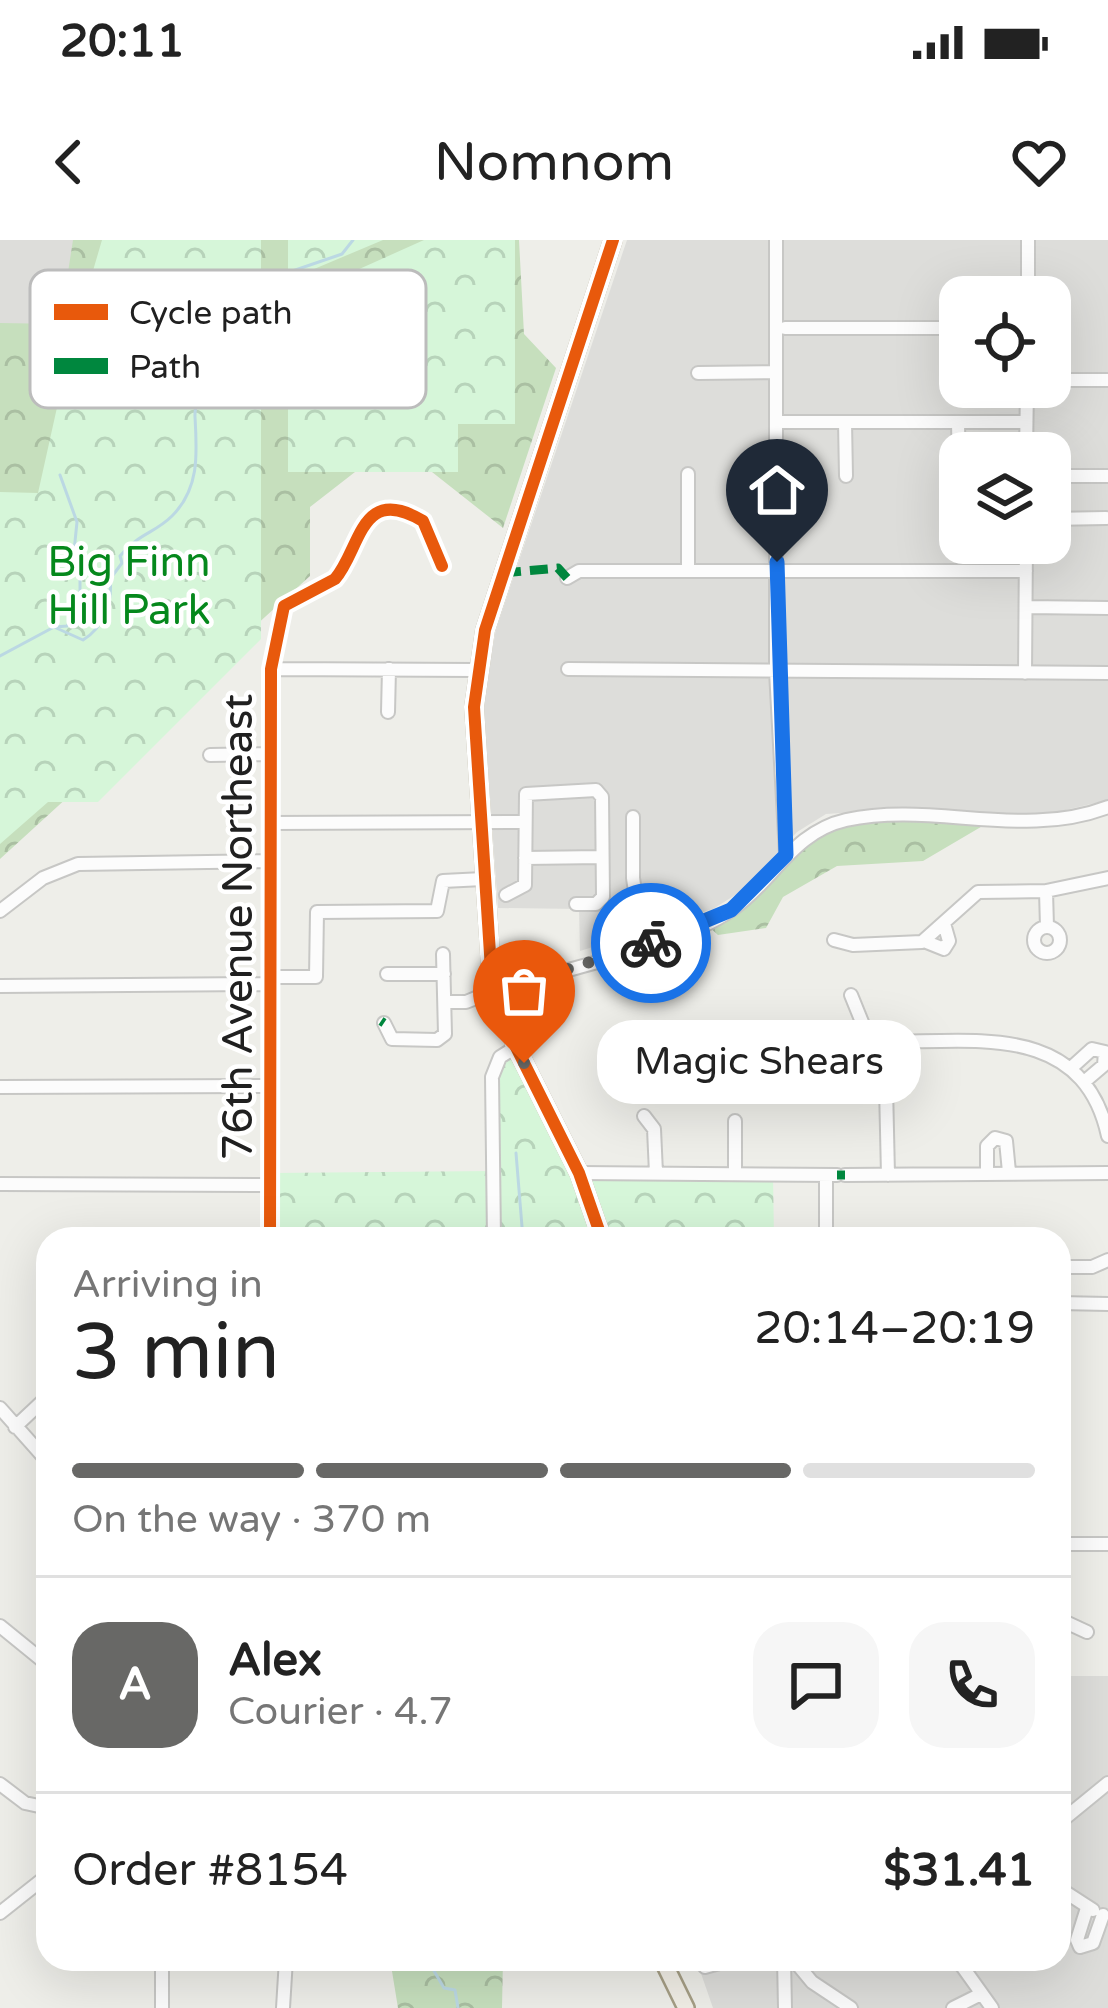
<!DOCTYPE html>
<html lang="en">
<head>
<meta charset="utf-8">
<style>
	:root { --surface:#fff; --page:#f6f6f6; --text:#222; --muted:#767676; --line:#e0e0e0; --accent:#686866 }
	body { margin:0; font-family:"Varela Round",sans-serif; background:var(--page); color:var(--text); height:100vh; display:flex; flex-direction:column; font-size:45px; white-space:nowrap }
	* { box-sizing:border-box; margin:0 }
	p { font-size:39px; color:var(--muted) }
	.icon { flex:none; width:66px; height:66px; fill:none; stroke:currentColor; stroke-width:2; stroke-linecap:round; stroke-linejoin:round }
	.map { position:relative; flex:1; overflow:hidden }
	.panel { position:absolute; left:36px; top:987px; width:1035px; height:744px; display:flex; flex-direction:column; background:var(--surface); border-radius:36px; box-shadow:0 12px 48px #0002 }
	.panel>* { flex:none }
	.buttons { position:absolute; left:939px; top:36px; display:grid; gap:24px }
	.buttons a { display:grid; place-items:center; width:132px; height:132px; border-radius:24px; background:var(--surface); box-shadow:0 12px 48px #0002; font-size:60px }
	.pin { position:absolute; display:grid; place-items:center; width:102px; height:102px; color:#fff; margin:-123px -51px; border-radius:50% 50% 50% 0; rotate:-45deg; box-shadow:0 0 12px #0007 }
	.pin .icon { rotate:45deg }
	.courier { position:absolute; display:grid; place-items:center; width:120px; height:120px; margin:-60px; border:9px solid #1a73e8; border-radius:50%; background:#fff; color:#222; box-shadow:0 3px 15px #0007 }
	.bubble { position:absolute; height:84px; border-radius:36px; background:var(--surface); box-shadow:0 12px 48px #0002; font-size:39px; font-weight:600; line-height:84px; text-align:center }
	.summary em { font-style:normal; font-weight:600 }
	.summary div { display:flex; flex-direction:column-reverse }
	.summary { display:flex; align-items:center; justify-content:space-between; height:204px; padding:0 36px }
	h1 { font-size:78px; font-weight:600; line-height:90px }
	.bar { display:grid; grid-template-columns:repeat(4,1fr); gap:18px 12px; align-content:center; height:144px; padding:0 36px }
	.bar i { height:15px; border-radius:9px; background:var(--line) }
	.bar .on { background:var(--accent) }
	.bar p { grid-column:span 4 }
	.line { display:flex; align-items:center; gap:30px; padding:0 36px; border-top:3px solid var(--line) }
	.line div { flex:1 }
	.round { display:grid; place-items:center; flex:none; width:126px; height:126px; border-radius:36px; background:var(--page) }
	.status { display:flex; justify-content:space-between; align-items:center; height:84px; padding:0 60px; background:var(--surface); direction:ltr }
	.status svg { height:33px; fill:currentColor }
	header { display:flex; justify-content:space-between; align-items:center; height:156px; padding:0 36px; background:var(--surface); font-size:54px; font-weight:600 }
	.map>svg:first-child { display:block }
</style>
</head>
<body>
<div class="status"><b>20:11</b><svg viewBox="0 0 49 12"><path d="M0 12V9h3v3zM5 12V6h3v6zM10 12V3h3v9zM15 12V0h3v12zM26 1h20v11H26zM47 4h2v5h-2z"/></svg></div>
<header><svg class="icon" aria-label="back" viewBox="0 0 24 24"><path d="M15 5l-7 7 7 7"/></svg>Nomnom<svg class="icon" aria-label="heart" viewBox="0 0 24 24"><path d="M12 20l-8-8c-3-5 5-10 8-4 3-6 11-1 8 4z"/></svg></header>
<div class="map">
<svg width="1108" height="1768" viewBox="0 0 1108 1768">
	<defs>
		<pattern id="forest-crowns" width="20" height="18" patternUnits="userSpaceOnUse" patternTransform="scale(3)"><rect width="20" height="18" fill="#c6dfbd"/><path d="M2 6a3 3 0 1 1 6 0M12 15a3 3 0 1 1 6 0" fill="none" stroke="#aabfa2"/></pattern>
		<pattern id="park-crowns" width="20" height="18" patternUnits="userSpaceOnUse" patternTransform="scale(3)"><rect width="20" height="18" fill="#d6f6d9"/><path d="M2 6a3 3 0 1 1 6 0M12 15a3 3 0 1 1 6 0" fill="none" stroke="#b7d3ba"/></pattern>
	</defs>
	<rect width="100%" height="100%" fill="#eeeee9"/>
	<path fill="#ddddda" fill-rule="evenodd" d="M 0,0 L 102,0 L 0,252 Z
		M 627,0 L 1108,0 L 1108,560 L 1040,576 L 918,568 L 826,574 L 797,592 L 740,652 L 713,669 L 580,711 L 579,669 L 498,668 L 483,461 L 496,389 ZM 960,57 L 1050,57 L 1050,147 L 960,147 ZM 960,213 L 1050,213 L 1050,303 L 960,303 Z
		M 1059,1436 L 1108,1436 L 1108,1768 L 713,1768 L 696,1719 L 1059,1719 Z"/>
	<path fill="url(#forest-crowns)" d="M 73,0 L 519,0 L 524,94 L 556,128 L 503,288 L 432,232 L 355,232 L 310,267 L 310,336 L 0,619 L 0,83 L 60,84 Z
		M 864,578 L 991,581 L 923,621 L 837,626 L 783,657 L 766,688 L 718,695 L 708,686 L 800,602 Z
		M 390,1719 L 503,1719 L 502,1768 L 398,1768 Z"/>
	<path fill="url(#park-crowns)" d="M 102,0 L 261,0 L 261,399 L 98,562 L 48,562 L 0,604 L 0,252 L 38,253 L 70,109 Z
		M 288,0 L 383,0 L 288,40 Z
		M 424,0 L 515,0 L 515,184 L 458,184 L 458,232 L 288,232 L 288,61 Z
		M 516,807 L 579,933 L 773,934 L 774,999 L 272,999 L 271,933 L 493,931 L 494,825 Z"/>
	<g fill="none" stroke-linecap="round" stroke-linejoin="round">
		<path stroke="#bbd8e3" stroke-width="3" d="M 55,387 L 67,386 L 80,370 L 80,338 L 73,321 L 77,282 L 60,235
			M 0,416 L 54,387 L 83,400 C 103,388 113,363 110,339 L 122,323 L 120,316 C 139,293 155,293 172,276 C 200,248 197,213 195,177 C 194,160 205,148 200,131 L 236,93 L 239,72 L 269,39 L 342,14 L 353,0
			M 516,913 L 523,999
			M 427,1719 L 444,1748 L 455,1750 L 458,1768"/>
		<g stroke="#c7c7c5" stroke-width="16">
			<path id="minor" d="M 776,0 L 776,431 L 786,615
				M 1028,0 L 1028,57
				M 785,88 L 960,88
				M 698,133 L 776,132
				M 1050,140 L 1108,140
				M 777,182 L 1026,182
				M 845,182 L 846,236
				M 958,182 L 959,237
				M 1026,213 L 1027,147
				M 1050,236 L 1108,236
				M 1050,279 L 1106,278
				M 688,331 L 688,234
				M 567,338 L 579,331 L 1026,331
				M 1026,367 L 1108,368
				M 271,429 L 477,430
				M 568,429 L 1108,433
				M 1025,433 L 1026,303
				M 388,472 L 389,429
				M 210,515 L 270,514
				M 633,577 L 633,638 L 643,705
				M 270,583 L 525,582
				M 525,618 L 602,617
				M 1046,651 L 1047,687
				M 506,655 L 525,645 L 526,554 L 596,550 L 602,557 L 603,657 L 596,664 L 576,664
				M 0,671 L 43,638 L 78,624 L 270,621
				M1034 700a13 13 0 1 1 26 0a13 13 0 1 1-26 0Z
				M 834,700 L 853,705 L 922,702 L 978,652 L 1046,651 L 1108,638
				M 924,701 L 944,709 L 949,701 L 945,687
				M 387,734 L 444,734
				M 271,737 L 316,737 L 317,672 L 437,671 L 443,641 L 483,639
				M 0,746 L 271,744
				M 851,755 L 864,787 L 885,802 L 888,935
				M 446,762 L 466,762 C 542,730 668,714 733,669 C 774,640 793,592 846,580 C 933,561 1022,600 1108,567
				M 384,783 L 392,799 L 437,800 L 445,794 L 443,714
				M818 806a10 10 0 1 1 20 0a10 10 0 1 1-20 0Z
				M 885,802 C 975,802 1083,782 1108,896
				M 1071,828 L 1092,809 L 1105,812 L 1104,825 L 1084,842
				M 0,847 L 269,846
				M 644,876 L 654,889 L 656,933
				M 735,881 L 735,934
				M 987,932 L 987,906 L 995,898 L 1006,901 L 1009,932
				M 579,933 L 837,935
				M 845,935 L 1108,933
				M 0,944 L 269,945
				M 270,999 L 271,429 L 284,366 L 335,339 C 361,309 360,243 423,281 L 442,326
				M 494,999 L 492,837 L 500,817 L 516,807
				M 826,999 L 826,935
				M 1065,1027 L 1092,1027 L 1108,1020
				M 1059,1063 L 1108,1064
				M 0,1168 L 48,1222
				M 15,1187 L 48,1156
				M 1059,1304 L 1108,1304
				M 1059,1379 L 1087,1392
				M 0,1386 L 48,1425
				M 0,1544 L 25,1563 L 48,1568
				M 1059,1583 L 1108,1543
				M 1059,1648 L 1093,1670
				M 1087,1668 L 1077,1700 L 1080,1707 L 1093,1703 L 1103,1675
				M 0,1673 L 48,1635
				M 162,1719 L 162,1768
				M 784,1719 L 785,1768
				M 793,1719 L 812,1742 L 851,1768
				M 957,1719 L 992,1768
				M 705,1727 L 734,1719
				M 283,1768 L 286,1719
				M 953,1768 L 981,1754"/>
		</g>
		<g stroke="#a59e85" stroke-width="20">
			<path id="major" d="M 602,999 L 579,933 L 516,807 L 491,729 L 474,467 L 485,390 L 613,0
				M 662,1719 L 686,1768"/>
		</g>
		<use href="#minor" stroke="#fcfcfc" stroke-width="12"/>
		<use href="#major" stroke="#f1eee6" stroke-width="15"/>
		<path stroke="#00873e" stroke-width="9" stroke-dasharray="18 9" stroke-linecap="butt" d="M 503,333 L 558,328 L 567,338
			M 381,781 L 384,783
			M 837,935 L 845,935"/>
		<g stroke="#fff" stroke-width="20">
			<path id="cycleway" d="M 270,999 L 271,429 L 284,366 L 335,339 C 361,309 360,243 423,281 L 442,326
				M 602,999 L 579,933 L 516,807 L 491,729 L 474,467 L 485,390 L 613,0"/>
		</g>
		<use href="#cycleway" stroke="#e8590c" stroke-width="12"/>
	</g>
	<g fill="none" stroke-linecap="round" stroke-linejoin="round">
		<path stroke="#686866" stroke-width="12" stroke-dasharray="0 21.6" d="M 524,823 L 497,751 L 651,703"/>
		<path stroke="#1a73e8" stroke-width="15" d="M 651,703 L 731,670 L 786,615 L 777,322"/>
	</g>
	<g text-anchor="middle" stroke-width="9" stroke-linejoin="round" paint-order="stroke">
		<g font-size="42" fill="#05881c" stroke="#fff">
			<text x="129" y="336">Big Finn<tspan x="129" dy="48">Hill Park</tspan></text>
		</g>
		<g font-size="42" fill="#202020" stroke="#fff">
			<text transform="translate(237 687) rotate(-90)" y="15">76th Avenue Northeast</text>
		</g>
	</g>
	<rect x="30" y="30" width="396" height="138" rx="18" fill="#fff" stroke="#bcbcbc" stroke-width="3"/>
	<rect x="54" y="64" width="54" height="16" fill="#e8590c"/>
	<rect x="54" y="118" width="54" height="16" fill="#00873e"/>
	<g font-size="33" fill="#202020">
		<text x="129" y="84">Cycle path</text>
		<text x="129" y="138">Path</text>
	</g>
</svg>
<div class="buttons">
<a><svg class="icon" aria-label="locate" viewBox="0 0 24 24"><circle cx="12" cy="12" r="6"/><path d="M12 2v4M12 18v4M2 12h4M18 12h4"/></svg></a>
<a><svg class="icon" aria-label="layers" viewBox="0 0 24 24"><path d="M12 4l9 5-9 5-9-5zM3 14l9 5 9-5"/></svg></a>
</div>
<div class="pin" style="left:524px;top:823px;background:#ea580c"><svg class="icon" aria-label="bag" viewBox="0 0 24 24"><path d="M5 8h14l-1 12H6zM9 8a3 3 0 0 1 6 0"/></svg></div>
<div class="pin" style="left:777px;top:322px;background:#1f2937"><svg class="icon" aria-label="home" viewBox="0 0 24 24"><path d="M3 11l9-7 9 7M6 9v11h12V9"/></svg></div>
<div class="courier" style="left:651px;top:703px"><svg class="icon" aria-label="bike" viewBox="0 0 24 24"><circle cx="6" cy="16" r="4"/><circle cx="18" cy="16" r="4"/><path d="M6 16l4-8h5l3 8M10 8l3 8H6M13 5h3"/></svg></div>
<div class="bubble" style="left:597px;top:780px;width:324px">Magic Shears</div>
<section class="panel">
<div class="summary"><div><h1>3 min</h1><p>Arriving in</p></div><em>20:14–20:19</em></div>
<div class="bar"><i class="on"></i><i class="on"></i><i class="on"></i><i></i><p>On the way · 370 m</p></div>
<div class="line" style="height:216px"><b class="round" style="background:var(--accent);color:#fff">A</b><div><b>Alex</b><p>Courier · 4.7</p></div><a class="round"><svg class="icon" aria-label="chat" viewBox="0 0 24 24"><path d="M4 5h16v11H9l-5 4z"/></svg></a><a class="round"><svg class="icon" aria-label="phone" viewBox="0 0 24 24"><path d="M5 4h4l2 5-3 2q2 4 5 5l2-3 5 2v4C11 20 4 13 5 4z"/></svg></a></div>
<div class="line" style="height:156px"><div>Order #8154</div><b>$31.41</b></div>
</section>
</div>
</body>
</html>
